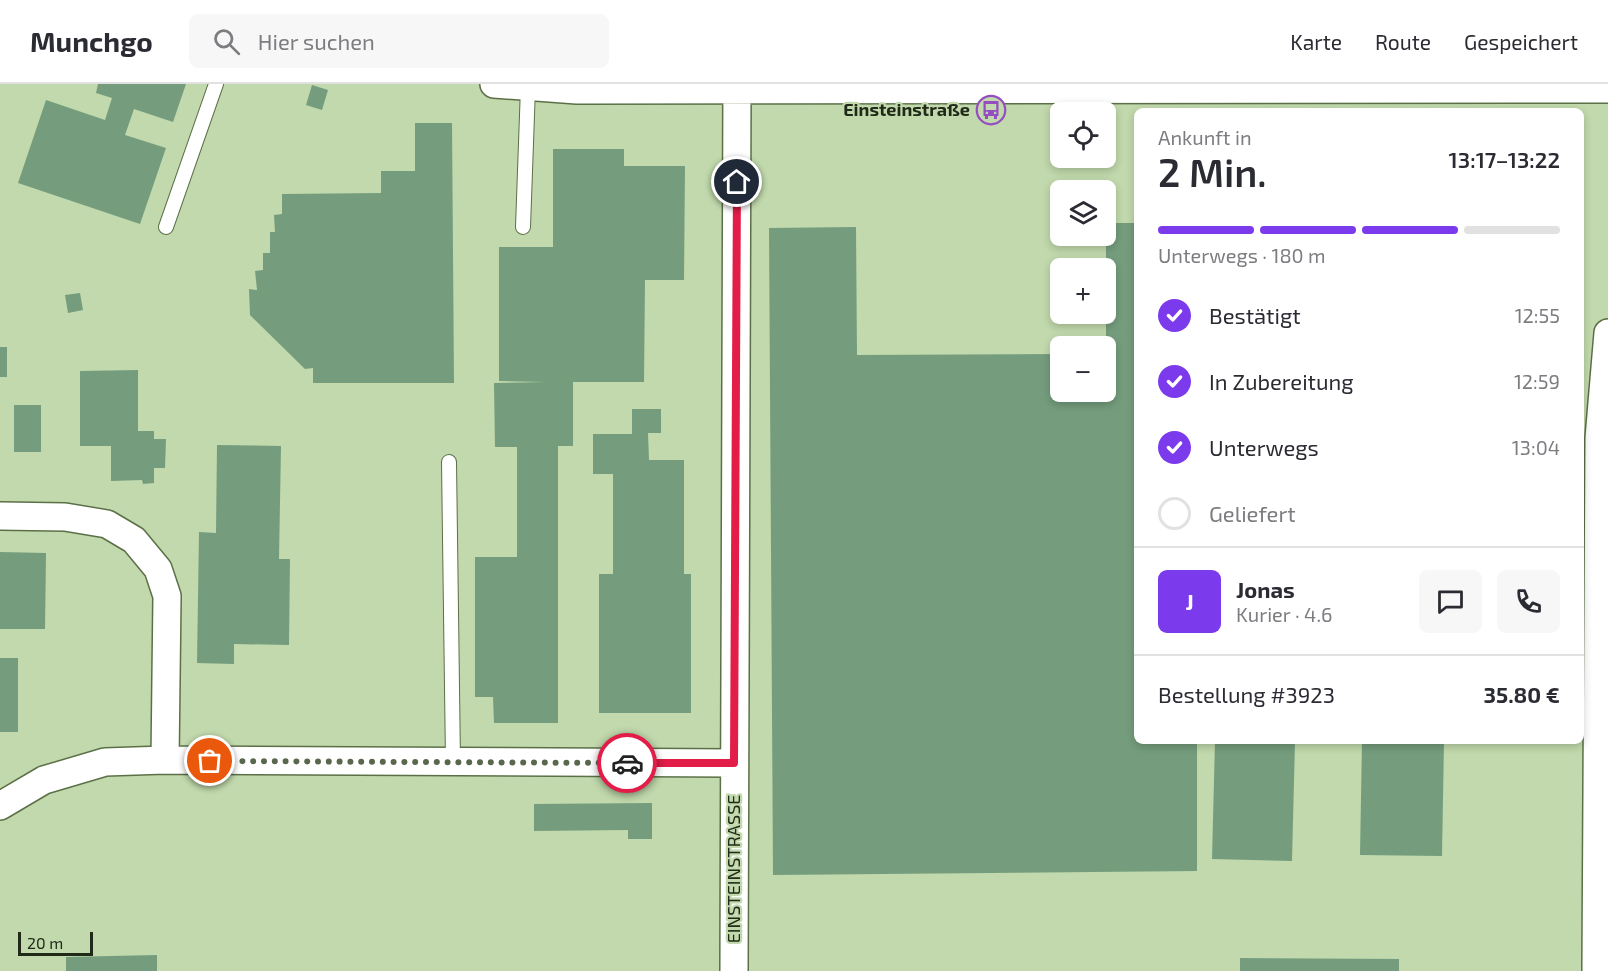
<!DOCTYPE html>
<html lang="de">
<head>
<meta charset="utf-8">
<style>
	:root { --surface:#fff; --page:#f7f7f7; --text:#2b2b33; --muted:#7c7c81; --line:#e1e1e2; --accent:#7c3aed }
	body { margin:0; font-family:"Exo 2",sans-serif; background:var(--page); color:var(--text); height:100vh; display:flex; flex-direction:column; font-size:22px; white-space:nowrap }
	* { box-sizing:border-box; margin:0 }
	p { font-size:20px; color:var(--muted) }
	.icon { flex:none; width:33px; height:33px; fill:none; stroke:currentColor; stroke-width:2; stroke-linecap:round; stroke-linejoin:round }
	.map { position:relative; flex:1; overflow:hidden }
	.side { position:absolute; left:1134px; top:24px; width:450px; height:636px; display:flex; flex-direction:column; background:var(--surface); border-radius:9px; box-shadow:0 3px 9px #0003 }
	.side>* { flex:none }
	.buttons { position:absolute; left:1050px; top:18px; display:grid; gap:12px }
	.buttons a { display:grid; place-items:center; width:66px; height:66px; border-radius:9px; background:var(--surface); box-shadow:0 3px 9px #0003; font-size:30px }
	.scale { position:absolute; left:18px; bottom:15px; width:75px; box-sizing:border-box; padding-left:6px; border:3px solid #212a19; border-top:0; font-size:16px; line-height:21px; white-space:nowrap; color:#212a19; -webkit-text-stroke:4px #c1d9ac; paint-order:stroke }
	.pin { position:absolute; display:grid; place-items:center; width:51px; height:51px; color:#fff; margin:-26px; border:3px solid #fff; border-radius:50%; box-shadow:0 2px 6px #0007 }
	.courier { position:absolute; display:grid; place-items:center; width:60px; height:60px; margin:-30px; border:4px solid #e11d48; border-radius:50%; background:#fff; color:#222; box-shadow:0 2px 8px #0007 }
	.overview em { font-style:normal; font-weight:600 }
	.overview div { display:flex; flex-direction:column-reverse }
	.overview { display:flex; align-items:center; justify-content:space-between; height:102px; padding:0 24px }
	h1 { font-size:39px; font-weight:600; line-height:45px }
	.bar { display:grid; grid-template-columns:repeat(4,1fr); gap:9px 6px; align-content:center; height:72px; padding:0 24px }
	.bar i { height:8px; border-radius:4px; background:var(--line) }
	.bar .current { background:var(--accent) }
	.bar p { grid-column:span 4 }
	.line { display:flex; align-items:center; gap:15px; padding:0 24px; border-top:2px solid var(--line) }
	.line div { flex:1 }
	.round { display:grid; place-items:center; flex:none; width:63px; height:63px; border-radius:9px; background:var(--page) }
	ol { padding:0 24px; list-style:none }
	li { display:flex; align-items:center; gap:18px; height:66px }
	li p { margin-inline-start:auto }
	li .icon { padding:6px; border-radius:50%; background:var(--accent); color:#fff; stroke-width:4 }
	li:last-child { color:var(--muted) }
	li i { width:33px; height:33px; border:3px solid var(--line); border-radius:50% }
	header { display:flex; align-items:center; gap:36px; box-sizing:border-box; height:84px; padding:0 30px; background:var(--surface); border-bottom:2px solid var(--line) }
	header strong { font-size:28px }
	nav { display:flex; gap:33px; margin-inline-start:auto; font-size:21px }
	.search { width:420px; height:54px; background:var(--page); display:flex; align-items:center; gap:15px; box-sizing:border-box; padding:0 21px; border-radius:9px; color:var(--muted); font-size:22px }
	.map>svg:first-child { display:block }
</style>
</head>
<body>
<header>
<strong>Munchgo</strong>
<div class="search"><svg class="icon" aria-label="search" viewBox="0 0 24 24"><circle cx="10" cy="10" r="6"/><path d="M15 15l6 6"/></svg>Hier suchen</div>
<nav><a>Karte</a><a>Route</a><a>Gespeichert</a></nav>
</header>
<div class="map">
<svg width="1608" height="887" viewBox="0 0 1608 887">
	<rect width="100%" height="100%" fill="#c1d9ac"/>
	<path fill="#759d7d" d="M 98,0 L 186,0 L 173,38 L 134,25 L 125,51 L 166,64 L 140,140 L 18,99 L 46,16 L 105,36 L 112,14 L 96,9 Z
		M 312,1 L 328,6 L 322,26 L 306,21 Z
		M 415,39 L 452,39 L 454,299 L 313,299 L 313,284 L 305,285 L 250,231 L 249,205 L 257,206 L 255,187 L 263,186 L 263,169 L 270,169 L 270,148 L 275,148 L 274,131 L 282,130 L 282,110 L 381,109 L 381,87 L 415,87 Z
		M 553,65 L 624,65 L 624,82 L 685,82 L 684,196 L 645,196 L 644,298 L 573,298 L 573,362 L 558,362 L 558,639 L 494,639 L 493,613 L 475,613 L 475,473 L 517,473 L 517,363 L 495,363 L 494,299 L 545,298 L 499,297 L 499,163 L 553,163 Z
		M 1106,139 L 1137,139 L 1137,657 L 1197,657 L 1197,787 L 773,791 L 769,144 L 856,143 L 857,271 L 1060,270 L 1060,308 L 1106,308 Z
		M 80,209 L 83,226 L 68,229 L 65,211 Z
		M 0,263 L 7,263 L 7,293 L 0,293 Z
		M 138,286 L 138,347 L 154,347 L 154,355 L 166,355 L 165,384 L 154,384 L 154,399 L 143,400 L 142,396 L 111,397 L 111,362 L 80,362 L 80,287 Z
		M 14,321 L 41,321 L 41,368 L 14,368 Z
		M 632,325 L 661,325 L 661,349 L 648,349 L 649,376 L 684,376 L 684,490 L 691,490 L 691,629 L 599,629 L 599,490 L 613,490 L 613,390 L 593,390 L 593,350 L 632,350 Z
		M 217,361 L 281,362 L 279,475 L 290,475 L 289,561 L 234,560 L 234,580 L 197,579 L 199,448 L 216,449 Z
		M 0,468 L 46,469 L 45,545 L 0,545 Z
		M 0,574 L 18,574 L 18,648 L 0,648 Z
		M 1215,657 L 1295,657 L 1292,777 L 1212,775 Z
		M 1362,657 L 1444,657 L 1442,772 L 1360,771 Z
		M 652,719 L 652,755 L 628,755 L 628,746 L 534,747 L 534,720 Z
		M 157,871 L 157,887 L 66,887 L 66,873 Z
		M 1240,874 L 1399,875 L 1399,887 L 1240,887 Z"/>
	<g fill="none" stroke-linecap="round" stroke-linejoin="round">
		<g stroke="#5b7047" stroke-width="16">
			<path id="service" d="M 166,143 L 216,0
				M 523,143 L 528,3
				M 449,378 L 453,678"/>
		</g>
		<g stroke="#5b7047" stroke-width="30">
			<path id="minor" d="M 494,0 L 577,6 L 1608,5
				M 0,432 L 65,433 L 107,440 L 134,456 L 158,485 L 167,512 L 165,676
				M 0,722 L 44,696 L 105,678 L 165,676 L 734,679
				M 734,887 L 737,0
				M 1596,887 L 1599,354 L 1608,249"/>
		</g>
		<use href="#service" stroke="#fff" stroke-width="14"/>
		<use href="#minor" stroke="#fff" stroke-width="27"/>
	</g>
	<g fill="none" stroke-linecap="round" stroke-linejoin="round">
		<path stroke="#59674c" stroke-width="6" stroke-dasharray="0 10.8" d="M 210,677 L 627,679"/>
		<path stroke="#e11d48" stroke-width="8" d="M 627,679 L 734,679 L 737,98"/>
	</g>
	<defs>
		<g id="bus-ring" transform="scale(1.5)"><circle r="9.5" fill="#c1d9ac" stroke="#954ec2" stroke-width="1.5"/><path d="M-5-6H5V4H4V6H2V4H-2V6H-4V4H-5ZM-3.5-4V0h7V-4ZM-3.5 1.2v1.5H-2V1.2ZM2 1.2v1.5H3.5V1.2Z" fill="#954ec2"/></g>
	</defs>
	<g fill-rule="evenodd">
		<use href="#bus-ring" x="991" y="26"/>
	</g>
	<g text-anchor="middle" stroke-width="4.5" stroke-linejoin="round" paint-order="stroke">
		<g font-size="18" font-weight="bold" fill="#212a19" stroke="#c1d9ac" text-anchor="end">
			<text x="970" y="32">Einsteinstraße</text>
		</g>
		<g font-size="18" fill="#212a19" stroke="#c1d9ac">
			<text transform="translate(734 785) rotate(-90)" y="6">EINSTEINSTRASSE</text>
		</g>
	</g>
</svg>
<div class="buttons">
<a><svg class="icon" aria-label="locate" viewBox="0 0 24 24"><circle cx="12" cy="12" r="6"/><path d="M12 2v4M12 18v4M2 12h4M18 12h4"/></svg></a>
<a><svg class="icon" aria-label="layers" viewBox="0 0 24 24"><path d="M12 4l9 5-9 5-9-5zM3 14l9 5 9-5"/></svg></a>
<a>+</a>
<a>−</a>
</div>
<div class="scale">20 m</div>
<div class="pin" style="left:210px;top:677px;background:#ea580c"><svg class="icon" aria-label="bag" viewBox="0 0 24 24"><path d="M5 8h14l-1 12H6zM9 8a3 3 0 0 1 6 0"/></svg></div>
<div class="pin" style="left:737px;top:98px;background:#1f2937"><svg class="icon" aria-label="home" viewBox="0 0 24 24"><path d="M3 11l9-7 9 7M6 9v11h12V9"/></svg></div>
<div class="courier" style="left:627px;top:679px"><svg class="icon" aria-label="car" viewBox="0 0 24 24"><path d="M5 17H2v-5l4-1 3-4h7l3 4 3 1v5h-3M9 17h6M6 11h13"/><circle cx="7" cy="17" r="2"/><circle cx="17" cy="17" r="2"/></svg></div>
<section class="side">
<div class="overview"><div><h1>2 Min.</h1><p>Ankunft in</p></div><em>13:17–13:22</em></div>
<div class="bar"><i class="current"></i><i class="current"></i><i class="current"></i><i></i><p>Unterwegs · 180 m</p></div>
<ol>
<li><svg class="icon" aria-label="check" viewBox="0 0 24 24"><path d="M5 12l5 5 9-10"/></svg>Bestätigt<p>12:55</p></li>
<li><svg class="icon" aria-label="check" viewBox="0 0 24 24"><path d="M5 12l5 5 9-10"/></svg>In Zubereitung<p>12:59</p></li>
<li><svg class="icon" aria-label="check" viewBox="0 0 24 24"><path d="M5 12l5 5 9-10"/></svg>Unterwegs<p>13:04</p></li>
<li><i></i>Geliefert</li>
</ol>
<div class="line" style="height:108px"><b class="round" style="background:var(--accent);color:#fff">J</b><div><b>Jonas</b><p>Kurier · 4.6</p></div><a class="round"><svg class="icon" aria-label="chat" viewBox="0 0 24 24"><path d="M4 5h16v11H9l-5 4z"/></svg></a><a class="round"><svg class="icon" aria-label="phone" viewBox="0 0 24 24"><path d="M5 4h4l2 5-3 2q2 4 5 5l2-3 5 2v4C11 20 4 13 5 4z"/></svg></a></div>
<div class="line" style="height:78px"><div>Bestellung #3923</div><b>35.80 €</b></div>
</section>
</div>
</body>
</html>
